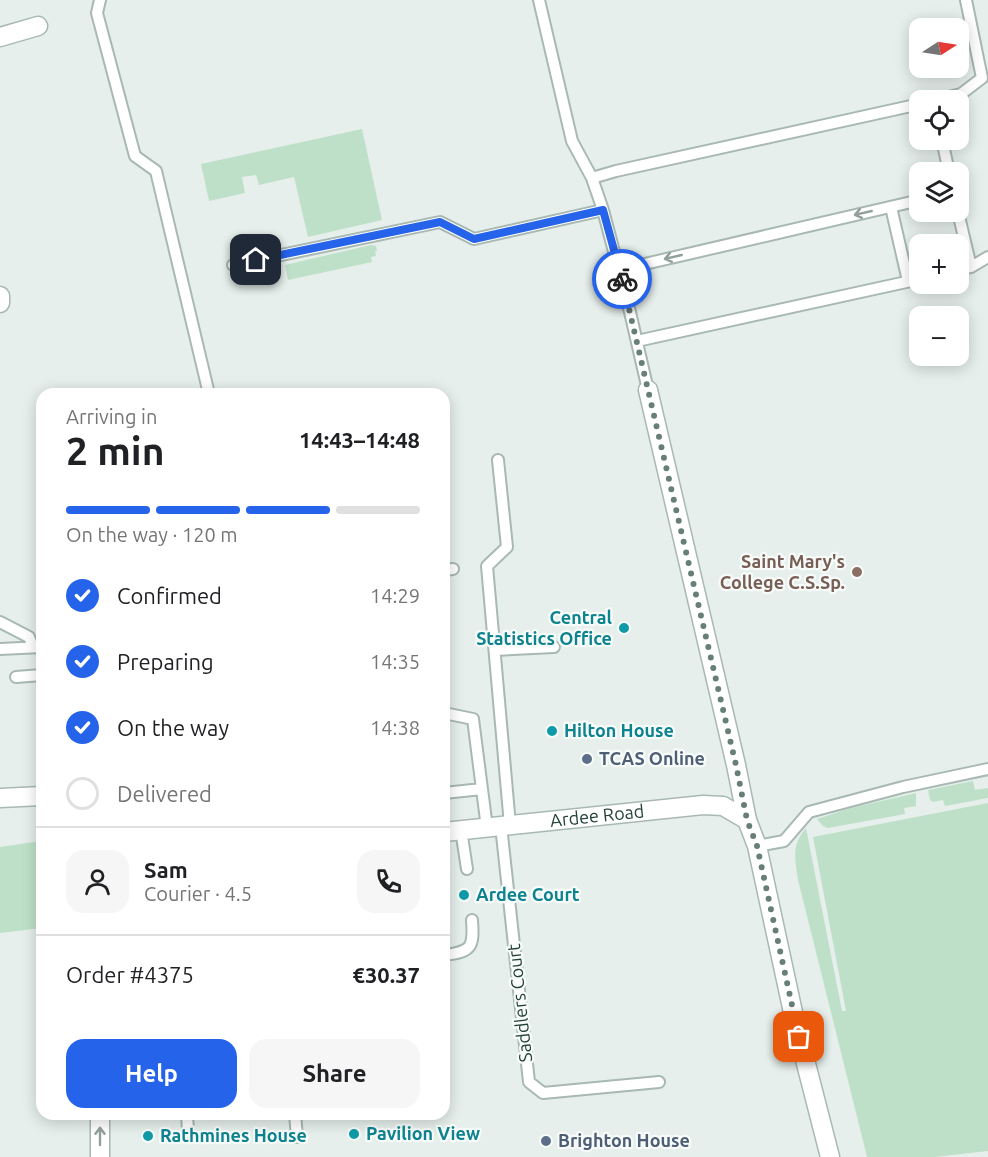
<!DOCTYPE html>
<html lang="en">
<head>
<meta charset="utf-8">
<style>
	:root { --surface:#fff; --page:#f6f6f6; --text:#202124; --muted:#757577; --line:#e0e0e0; --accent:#2563eb }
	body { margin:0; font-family:Ubuntu,sans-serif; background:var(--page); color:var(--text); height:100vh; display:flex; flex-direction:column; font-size:22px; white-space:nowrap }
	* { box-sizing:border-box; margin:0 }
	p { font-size:20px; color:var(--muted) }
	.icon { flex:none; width:33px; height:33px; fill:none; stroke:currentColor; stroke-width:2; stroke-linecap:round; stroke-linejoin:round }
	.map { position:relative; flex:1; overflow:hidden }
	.drawer { position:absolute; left:36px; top:388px; width:414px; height:732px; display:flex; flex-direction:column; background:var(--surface); border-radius:18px; box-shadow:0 3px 15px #0003 }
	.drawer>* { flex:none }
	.needle { width:39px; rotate:78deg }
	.fabs { position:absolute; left:909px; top:18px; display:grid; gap:12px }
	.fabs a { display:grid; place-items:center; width:60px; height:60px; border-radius:12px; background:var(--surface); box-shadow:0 3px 15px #0003; font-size:30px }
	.pin { position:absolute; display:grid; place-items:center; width:51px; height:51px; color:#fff; margin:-26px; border-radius:12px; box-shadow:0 3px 9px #0006 }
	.courier { position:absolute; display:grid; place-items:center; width:60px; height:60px; margin:-30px; border:4px solid #2563eb; border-radius:50%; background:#fff; color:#222; box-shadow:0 2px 8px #0007 }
	.overview em { font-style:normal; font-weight:600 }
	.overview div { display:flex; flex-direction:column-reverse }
	.overview { display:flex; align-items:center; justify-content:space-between; height:102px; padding:0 30px }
	h1 { font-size:39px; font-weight:600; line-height:45px }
	.bar { display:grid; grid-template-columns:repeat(4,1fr); gap:9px 6px; align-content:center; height:72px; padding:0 30px }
	.bar i { height:8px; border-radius:4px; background:var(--line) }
	.bar .current { background:var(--accent) }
	.bar p { grid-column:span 4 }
	.line { display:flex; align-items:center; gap:15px; padding:0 30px; border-top:2px solid var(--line) }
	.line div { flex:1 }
	.round { display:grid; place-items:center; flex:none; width:63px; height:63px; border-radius:18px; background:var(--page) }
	ol { padding:0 30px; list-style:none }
	li { display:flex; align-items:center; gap:18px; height:66px }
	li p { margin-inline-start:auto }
	li .icon { padding:6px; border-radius:50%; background:var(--accent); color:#fff; stroke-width:4 }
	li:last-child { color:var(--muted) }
	li i { width:33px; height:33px; border:3px solid var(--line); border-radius:50% }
	.cta { display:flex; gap:12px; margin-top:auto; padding:12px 30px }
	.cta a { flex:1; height:69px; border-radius:18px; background:var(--accent); color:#fff; font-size:24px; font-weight:600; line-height:69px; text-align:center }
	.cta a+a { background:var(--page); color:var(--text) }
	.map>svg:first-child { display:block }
</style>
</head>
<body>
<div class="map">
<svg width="988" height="1157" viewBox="0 0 988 1157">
	<rect width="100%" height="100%" fill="#e6efeb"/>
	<path fill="#bfe0c8" d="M 362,129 L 382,220 L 308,237 L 294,177 L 259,185 L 256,175 L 242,177 L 245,193 L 209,201 L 201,164 Z
		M 371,245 L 376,246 L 377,251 L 375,251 L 376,256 L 371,257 L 372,262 L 288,280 L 285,265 Z
		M 973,781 L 975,790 L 988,788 L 988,798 L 945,806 L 943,800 L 933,802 L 930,800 L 928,790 Z
		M 916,793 L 916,806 L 904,808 L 905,814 L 828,828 L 823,826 L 817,819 L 851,808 Z
		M 988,803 L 988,1151 L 935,1157 L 867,1157 L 798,880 C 795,858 791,846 806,828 L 842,1011 L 846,1011 L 813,837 Z
		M 41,841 L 42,928 L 0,933 L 0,847 Z"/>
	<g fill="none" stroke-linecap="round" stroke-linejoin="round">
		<g stroke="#a8b8b2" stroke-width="14">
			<path id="service" d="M 100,0 L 97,13 L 135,156 L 156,171 L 209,394
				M 539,0 L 572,141 L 592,178 L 603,210 L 630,312 L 648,390
				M 966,0 L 982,78
				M 935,100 L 961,94 L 982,78
				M 942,140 L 949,172
				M 592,178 L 616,171 L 920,104
				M 891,207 L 908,281
				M 958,212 L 971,267
				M 233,265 L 440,222 L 474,239 L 603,210
				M 958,269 L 971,267 L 988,257
				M 619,270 L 920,200
				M 637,341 L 920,279
				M 498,460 L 507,547 L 487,566 L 510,825
				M 444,570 L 453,569
				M 0,622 L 29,637 L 33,647
				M 0,649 L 42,647
				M 495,650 L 554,647
				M 16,677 L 42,675
				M 444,713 L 473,719 L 487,828
				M 444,793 L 482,789
				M 501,826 L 529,1082 L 543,1093 L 659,1082
				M 461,830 L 467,869
				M 757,846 L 784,841 L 809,812 L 903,787 L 988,769
				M 444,955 C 472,952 474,947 472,920
				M 187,1114 L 188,1132
				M 295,1114 L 297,1137"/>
		</g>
		<g stroke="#a8b8b2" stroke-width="21">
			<g id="minor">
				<path d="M 0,37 L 38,26"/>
				<path d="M 0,296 L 0,303"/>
				<path d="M 648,390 L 736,765 L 747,820 L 757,846 L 794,1017 L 830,1157"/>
				<path d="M 0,798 L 42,796"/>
				<path id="s1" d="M 444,832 L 703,805 L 723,806 L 747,820"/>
				<path d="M 100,1157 L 100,1114"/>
			</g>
		</g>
		<use href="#service" stroke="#fff" stroke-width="10"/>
		<use href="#minor" stroke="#fff" stroke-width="18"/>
	</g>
	<defs><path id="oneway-shaft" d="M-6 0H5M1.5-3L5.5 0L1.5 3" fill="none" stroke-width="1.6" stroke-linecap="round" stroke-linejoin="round" transform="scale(1.5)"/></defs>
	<g stroke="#92a09c">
		<use href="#oneway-shaft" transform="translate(863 213) rotate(167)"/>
		<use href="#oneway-shaft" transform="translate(673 257) rotate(167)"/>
		<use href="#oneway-shaft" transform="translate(100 1136) rotate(-90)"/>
	</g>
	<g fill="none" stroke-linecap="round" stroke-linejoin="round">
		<path stroke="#687f78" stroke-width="6" stroke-dasharray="0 10.8" d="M 622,279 L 736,765 L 747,820 L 757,846 L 799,1037"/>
		<path stroke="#2563eb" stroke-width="8" d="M 256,260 L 440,222 L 474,239 L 603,210 L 622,279"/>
	</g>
	<circle fill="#8d6e63" stroke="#f7fbf9" stroke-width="2" cx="857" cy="572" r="6"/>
	<g fill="#0f9aa8" stroke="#f7fbf9" stroke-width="2">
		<circle cx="624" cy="628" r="6"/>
		<circle cx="552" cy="731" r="6"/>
		<circle cx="464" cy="895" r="6"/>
		<circle cx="354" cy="1134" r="6"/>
		<circle cx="148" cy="1136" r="6"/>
	</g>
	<g fill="#5c6f8a" stroke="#f7fbf9" stroke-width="2">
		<circle cx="587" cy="759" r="6"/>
		<circle cx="546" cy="1141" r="6"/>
	</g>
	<g text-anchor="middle" stroke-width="4.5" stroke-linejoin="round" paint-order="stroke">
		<g font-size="18" font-weight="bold" fill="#785e54" stroke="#f7fbf9" text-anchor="end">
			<text x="845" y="568">Saint Mary's<tspan x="845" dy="21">College C.S.Sp.</tspan></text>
		</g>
		<g font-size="18" font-weight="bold" fill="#0d838f" stroke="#f7fbf9" text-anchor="start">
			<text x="612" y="624" text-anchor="end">Central<tspan x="612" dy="21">Statistics Office</tspan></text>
			<text x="564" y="737">Hilton House</text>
			<text x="476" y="901">Ardee Court</text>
			<text x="366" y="1140">Pavilion View</text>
			<text x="160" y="1142">Rathmines House</text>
		</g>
		<g font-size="18" font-weight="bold" fill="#4e5e75" stroke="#f7fbf9" text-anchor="start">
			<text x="599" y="765">TCAS Online</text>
			<text x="558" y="1147">Brighton House</text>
		</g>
		<g font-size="18" fill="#24423a" stroke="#f7fbf9">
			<text dy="6" stroke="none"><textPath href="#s1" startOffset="154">Ardee Road</textPath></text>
			<text transform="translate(520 1003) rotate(-96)" y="6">Saddlers Court</text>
		</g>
	</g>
</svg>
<div class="fabs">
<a><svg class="needle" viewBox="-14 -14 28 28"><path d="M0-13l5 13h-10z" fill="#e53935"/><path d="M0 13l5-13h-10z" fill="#757577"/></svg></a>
<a><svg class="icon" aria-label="locate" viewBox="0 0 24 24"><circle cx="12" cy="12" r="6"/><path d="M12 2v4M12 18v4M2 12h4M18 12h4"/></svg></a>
<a><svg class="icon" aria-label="layers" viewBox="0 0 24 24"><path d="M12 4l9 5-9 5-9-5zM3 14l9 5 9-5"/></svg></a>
<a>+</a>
<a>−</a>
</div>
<div class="pin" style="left:799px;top:1037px;background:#ea580c"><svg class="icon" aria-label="bag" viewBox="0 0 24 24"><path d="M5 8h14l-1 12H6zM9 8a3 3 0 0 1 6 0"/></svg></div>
<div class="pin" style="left:256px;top:260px;background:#1f2937"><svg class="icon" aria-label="home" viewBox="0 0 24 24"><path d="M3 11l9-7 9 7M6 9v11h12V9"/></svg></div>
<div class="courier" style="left:622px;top:279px"><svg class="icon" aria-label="bike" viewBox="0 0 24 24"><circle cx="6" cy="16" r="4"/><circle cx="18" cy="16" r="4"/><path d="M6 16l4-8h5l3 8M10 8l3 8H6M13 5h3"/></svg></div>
<section class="drawer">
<div class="overview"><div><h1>2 min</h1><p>Arriving in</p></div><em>14:43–14:48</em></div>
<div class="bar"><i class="current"></i><i class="current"></i><i class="current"></i><i></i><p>On the way · 120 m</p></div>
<ol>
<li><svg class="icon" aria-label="check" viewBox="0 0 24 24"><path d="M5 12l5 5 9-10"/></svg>Confirmed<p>14:29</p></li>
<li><svg class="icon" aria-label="check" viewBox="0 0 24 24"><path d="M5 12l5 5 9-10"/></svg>Preparing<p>14:35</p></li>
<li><svg class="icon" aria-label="check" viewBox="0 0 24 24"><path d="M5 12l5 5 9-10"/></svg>On the way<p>14:38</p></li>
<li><i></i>Delivered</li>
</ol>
<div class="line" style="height:108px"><a class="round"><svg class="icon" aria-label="person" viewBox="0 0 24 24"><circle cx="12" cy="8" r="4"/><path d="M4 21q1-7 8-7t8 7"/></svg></a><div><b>Sam</b><p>Courier · 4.5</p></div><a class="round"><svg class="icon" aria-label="phone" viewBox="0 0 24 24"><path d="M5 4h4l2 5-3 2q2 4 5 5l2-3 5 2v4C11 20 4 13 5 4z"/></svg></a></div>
<div class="line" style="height:78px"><div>Order #4375</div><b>€30.37</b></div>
<div class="cta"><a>Help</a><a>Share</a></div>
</section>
</div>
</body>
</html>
